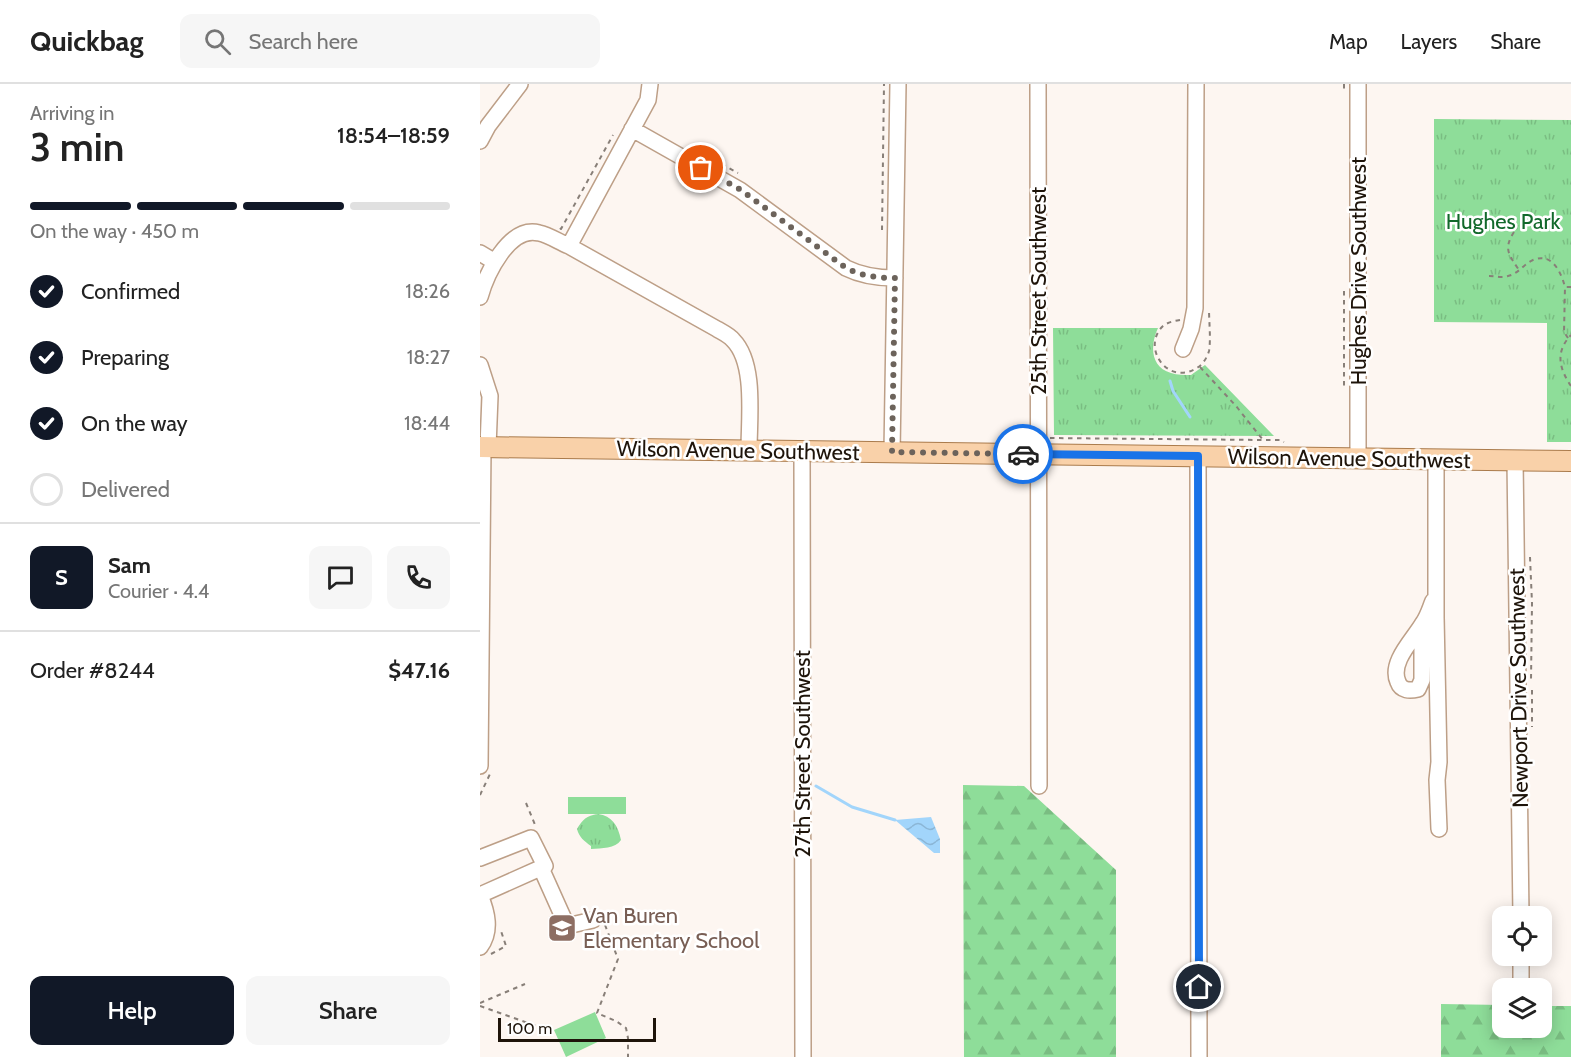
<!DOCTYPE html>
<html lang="en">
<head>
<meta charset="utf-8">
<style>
	:root { --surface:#fff; --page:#f6f6f6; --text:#222; --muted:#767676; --line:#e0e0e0; --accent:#111827 }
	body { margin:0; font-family:Cabin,sans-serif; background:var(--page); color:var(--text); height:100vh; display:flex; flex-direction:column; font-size:22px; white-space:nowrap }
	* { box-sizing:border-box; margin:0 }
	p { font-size:20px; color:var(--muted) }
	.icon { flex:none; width:33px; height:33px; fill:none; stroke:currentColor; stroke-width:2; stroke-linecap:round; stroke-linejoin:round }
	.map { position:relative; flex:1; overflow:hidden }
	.panel { display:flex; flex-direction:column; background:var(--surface); width:480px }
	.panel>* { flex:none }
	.buttons { position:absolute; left:1012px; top:822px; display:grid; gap:12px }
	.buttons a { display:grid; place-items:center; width:60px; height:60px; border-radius:12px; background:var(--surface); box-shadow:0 3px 15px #0003; font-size:30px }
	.scale { position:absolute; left:18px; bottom:15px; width:158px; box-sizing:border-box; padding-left:6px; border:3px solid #1e140a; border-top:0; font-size:16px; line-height:21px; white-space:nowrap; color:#1e140a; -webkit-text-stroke:4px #fff; paint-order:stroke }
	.pin { position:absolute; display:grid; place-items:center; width:51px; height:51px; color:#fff; margin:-26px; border:3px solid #fff; border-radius:50%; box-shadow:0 2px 6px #0007 }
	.courier { position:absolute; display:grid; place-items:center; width:60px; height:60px; margin:-30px; border:4px solid #1a73e8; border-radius:50%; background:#fff; color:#222; box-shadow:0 2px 8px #0007 }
	.headline em { font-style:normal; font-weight:600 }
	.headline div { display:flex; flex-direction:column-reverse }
	.headline { display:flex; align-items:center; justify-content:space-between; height:102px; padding:0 30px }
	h1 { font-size:39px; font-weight:600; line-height:45px }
	.bar { display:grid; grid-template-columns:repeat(4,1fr); gap:9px 6px; align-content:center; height:72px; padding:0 30px }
	.bar i { height:8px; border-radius:4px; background:var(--line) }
	.bar .active { background:var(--accent) }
	.bar p { grid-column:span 4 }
	.line { display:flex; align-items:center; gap:15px; padding:0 30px; border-top:2px solid var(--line) }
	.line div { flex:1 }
	.round { display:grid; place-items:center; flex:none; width:63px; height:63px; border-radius:12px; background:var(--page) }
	ol { padding:0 30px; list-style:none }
	li { display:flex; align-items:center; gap:18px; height:66px }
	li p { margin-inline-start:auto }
	li .icon { padding:6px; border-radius:50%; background:var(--accent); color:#fff; stroke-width:4 }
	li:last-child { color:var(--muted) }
	li i { width:33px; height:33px; border:3px solid var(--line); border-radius:50% }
	.action { display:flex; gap:12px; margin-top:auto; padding:12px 30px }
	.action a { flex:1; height:69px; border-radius:12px; background:var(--accent); color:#fff; font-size:24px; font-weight:600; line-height:69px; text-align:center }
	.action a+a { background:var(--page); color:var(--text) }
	header { display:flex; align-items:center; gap:36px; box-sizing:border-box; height:84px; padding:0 30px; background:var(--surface); border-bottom:2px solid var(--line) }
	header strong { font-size:28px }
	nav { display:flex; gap:33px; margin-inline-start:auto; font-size:21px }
	.search { width:420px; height:54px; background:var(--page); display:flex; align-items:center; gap:15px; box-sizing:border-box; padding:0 21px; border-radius:12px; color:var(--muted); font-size:22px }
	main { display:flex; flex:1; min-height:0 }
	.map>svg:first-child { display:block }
</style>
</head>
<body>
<header>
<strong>Quickbag</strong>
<div class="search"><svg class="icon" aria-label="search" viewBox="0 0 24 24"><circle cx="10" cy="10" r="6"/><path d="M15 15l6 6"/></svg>Search here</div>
<nav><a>Map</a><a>Layers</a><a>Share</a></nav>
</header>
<main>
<section class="panel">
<div class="headline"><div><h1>3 min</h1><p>Arriving in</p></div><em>18:54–18:59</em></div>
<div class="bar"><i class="active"></i><i class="active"></i><i class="active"></i><i></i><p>On the way · 450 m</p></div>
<ol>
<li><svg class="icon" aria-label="check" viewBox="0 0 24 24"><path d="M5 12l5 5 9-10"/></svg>Confirmed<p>18:26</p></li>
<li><svg class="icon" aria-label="check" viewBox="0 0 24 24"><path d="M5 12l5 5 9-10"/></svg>Preparing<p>18:27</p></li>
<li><svg class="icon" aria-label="check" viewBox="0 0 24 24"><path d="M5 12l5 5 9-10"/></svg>On the way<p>18:44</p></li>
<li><i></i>Delivered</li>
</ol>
<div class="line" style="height:108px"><b class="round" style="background:var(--accent);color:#fff">S</b><div><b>Sam</b><p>Courier · 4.4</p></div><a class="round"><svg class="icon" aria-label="chat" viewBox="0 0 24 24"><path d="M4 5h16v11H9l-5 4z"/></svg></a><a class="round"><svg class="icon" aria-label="phone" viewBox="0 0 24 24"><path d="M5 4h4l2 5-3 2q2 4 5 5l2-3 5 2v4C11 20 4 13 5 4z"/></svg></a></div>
<div class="line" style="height:78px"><div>Order #8244</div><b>$47.16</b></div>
<div class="action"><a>Help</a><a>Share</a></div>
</section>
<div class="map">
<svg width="1091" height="973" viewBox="0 0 1091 973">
	<defs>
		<pattern id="forest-firs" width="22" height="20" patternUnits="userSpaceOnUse" patternTransform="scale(1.5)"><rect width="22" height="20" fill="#8edd99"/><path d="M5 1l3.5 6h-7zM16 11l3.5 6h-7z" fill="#7abd82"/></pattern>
		<pattern id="park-tufts" width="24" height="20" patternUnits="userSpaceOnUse" patternTransform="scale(1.5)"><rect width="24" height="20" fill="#8edd99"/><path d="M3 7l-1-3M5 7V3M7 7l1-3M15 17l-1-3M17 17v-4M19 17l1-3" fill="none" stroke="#7abd82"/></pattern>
		<pattern id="water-waves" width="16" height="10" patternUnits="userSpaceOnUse" patternTransform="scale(1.5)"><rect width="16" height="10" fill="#a2d5fb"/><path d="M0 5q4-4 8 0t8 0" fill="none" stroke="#8bb6d6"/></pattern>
	</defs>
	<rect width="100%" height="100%" fill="#fdf6f1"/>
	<path fill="#8edd99" d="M 88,713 L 146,713 L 146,730 L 88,730 Z
		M 115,928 L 126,954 L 86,973 L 74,946 Z"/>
	<path fill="url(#forest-firs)" d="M 483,701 L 544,702 L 636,786 L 636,973 L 484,973 Z
		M 961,920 L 1023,921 L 1023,944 L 1062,944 L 1062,922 L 1091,922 L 1091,973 L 961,973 Z"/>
	<path fill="url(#park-tufts)" d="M 954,35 L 1091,36 L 1091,358 L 1067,358 L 1067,239 L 954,238 Z
		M 573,244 L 678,244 C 670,261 670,283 691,289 C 697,291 705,291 711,291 L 725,281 L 794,352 L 574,351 Z
		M 118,730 C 132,732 138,741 141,756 C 135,765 122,764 111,765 L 111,762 C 104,757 99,753 97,745 C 103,735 106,732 118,730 Z"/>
	<path fill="url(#water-waves)" d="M 451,733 L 460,755 L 460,769 L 454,769 L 415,736 Z"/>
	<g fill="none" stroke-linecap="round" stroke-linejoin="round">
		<path stroke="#a2d5fb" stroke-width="3" d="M 690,297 L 693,307 L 710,333
			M 336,702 L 372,723 L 415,736"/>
		<g stroke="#bd9f87" stroke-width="18">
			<path id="minor" d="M 558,0 L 559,702
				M 152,45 L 260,106 L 366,184 C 382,192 397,194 415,194
				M 0,57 L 8,42 L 40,0
				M 89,162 L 237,245 C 242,248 249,251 253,256 C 276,279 269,334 269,366
				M 0,169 L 15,178
				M 0,213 C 6,191 29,141 59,149 C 69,151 79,158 89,162 L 168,16 L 170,0
				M 703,265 L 711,245 L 715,224 L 716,0
				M 0,281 L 10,312 L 8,363
				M 322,367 L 323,973
				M 412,368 L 418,0
				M 718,372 L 719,973
				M 878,374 L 878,0
				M 956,375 L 956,533 L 959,678 L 957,696 L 959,745
				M 1035,376 L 1041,832
				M 942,541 L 942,596 L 938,605 C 930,607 921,607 918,598 C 909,578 934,555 943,539 C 948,532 950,524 953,517
				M 0,682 L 3,363
				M 0,774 L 51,754 L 65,782 L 0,811
				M 61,784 L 87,842 L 113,836
				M 0,811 C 7,828 12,847 0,863
				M 1041,872 L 1041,904"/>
		</g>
		<g stroke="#aa7b4c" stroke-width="22">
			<path id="major" d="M 0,363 L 1091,377"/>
		</g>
		<path stroke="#887f78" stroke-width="2" stroke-dasharray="4.5 4.5" stroke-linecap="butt" d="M 864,0 L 864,9
			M 218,67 L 258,89
			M 80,144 L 81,145 L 133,51
			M 402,146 L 404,0
			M 1034,148 C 1023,165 1029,171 1039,186
			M 1009,192 C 1014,192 1023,194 1028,192 C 1038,190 1044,180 1053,176 C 1072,168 1081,188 1085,203
			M 864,207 L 864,304
			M 700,236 C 694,237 688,238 683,242 C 661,263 687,301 715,285 C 722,282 727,274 729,267 C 731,255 729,238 729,225
			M 1088,254 L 1084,248 L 1085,203 L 1091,203
			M 720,283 L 756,322 L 783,356
			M 1091,302 C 1079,284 1075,268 1091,251
			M 524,354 L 546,354 L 546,351
			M 570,354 L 783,356 L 800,356 L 804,358
			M 1050,473 L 1052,519 L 1051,596
			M 1052,606 L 1052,643
			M 0,711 L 10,690
			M 46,719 L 56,743
			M 125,841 L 138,875 L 117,929 L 136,937 L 146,944 L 148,954 L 148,973
			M 11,870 L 26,862 L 20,844
			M 0,919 L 45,900
			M 0,922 L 76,949"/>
		<use href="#minor" stroke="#fff" stroke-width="15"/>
		<use href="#major" stroke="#f9d1a9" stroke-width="20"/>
	</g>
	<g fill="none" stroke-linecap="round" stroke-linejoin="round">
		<path stroke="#6c635b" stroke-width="6" stroke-dasharray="0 10.8" d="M 221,84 L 261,106 L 366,184 C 382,192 397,194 415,194 L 412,368 L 543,370"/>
		<path stroke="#1a73e8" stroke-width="8" d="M 543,370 L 718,372 L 719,903"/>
	</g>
	<defs>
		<g id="school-square" transform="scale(1.5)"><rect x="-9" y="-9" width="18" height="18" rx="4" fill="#8d6e63" stroke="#fff"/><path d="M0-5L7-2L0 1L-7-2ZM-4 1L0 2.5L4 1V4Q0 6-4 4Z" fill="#fff"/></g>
	</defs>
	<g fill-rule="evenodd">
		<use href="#school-square" x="82" y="844"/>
	</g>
	<g text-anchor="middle" stroke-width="5" stroke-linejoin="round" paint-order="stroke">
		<g font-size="22" fill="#12692b" stroke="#fff">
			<text x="1023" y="145">Hughes Park</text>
		</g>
		<g font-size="22" fill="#1e140a" stroke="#fff">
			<text transform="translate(878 187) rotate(-90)" y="8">Hughes Drive Southwest</text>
			<text transform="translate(558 207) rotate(-90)" y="8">25th Street Southwest</text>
			<text transform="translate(258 366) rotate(1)" y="8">Wilson Avenue Southwest</text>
			<text transform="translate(869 374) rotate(1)" y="8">Wilson Avenue Southwest</text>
			<text transform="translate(1038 604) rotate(-91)" y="8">Newport Drive Southwest</text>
			<text transform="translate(322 670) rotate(-90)" y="8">27th Street Southwest</text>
		</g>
		<g font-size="22" fill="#785e54" stroke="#fff" text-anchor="start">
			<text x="103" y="839">Van Buren<tspan x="103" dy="25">Elementary School</tspan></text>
		</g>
	</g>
</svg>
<div class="buttons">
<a><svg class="icon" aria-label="locate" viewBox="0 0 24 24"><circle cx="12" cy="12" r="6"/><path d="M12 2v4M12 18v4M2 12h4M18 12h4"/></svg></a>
<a><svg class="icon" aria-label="layers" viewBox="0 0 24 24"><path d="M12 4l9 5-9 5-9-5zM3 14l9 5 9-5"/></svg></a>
</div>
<div class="scale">100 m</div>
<div class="pin" style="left:221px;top:84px;background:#ea580c"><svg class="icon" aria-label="bag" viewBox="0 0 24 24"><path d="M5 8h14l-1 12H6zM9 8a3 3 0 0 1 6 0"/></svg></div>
<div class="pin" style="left:719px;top:903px;background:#1f2937"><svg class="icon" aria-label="home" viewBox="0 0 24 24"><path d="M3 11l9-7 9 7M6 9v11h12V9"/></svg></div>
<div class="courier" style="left:543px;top:370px"><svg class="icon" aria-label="car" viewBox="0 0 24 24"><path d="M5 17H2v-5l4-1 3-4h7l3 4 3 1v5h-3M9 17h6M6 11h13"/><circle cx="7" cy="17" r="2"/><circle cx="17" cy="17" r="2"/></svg></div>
</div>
</main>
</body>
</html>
